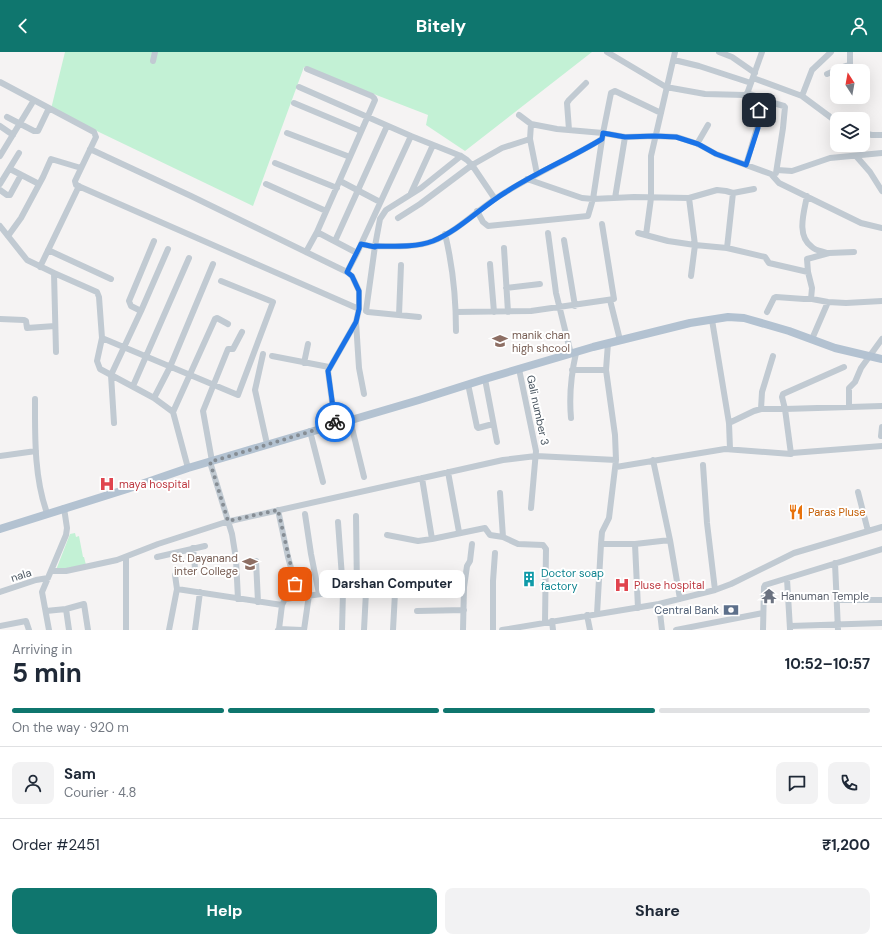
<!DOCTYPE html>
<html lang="en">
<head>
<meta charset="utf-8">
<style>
	:root { --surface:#fff; --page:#f2f2f3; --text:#1f2937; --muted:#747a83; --line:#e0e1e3; --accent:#0f766e }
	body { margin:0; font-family:"DM Sans",sans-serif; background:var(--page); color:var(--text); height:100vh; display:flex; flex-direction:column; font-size:15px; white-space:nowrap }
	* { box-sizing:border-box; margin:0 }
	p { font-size:13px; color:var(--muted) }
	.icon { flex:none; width:22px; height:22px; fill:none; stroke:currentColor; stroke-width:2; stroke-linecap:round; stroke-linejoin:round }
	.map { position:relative; height:578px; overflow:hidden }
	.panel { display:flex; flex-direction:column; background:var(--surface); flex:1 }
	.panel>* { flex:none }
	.needle { width:26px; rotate:349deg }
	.controls { position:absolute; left:830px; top:12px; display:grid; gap:8px }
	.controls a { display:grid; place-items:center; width:40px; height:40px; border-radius:8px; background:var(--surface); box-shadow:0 4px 16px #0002; font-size:20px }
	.pin { position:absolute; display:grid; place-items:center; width:34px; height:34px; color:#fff; margin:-17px; border-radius:8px; box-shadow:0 2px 6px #0006 }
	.courier { position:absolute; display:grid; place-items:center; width:40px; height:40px; margin:-20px; border:3px solid #1a73e8; border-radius:50%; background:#fff; color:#222; box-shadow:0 1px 5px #0007 }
	.bubble { position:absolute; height:28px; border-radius:8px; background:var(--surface); box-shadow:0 4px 16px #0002; font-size:13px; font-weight:700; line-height:28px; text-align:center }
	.overview em { font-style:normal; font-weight:700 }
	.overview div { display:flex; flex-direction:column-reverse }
	.overview { display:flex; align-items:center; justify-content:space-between; height:68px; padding:0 12px }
	h1 { font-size:26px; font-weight:700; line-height:30px }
	.bar { display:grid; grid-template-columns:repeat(4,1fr); gap:6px 4px; align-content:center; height:48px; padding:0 12px }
	.bar i { height:5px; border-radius:3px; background:var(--line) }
	.bar .active { background:var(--accent) }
	.bar p { grid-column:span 4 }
	.line { display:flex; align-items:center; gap:10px; padding:0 12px; border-top:1px solid var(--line) }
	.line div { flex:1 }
	.round { display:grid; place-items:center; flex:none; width:42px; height:42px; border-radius:8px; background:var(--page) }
	.action { display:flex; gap:8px; margin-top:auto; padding:8px 12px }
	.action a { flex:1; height:46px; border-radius:8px; background:var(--accent); color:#fff; font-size:16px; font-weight:700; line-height:46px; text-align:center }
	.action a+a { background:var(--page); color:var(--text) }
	header { display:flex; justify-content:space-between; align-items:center; height:52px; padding:0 12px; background:var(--accent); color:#fff; font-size:18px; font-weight:700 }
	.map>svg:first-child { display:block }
</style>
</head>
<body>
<header><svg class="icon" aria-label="back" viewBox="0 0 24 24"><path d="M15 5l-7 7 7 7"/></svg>Bitely<svg class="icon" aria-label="person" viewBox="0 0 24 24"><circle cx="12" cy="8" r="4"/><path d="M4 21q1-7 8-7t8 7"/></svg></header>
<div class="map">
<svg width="882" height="578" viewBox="0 0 882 578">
	<rect width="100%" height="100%" fill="#f5f3f3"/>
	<path fill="#c3f1d5" d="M 65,0 L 592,0 L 465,99 L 426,73 L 428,63 L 304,15 L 253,154 L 51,57 Z
		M 75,481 L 76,485 L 79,484 L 83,505 L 84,505 L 86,513 L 56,518 L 70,482 Z"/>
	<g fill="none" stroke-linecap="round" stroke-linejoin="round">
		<path stroke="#c1cad2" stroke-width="6" d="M 607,0 L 666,35 L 705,42 L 745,43 L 747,42 L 762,0
			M 719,0 L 732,5 L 755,21
			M 831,0 L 812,18 L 802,44 L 837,70
			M 674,8 L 699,14 L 751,31
			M 153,9 L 155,0
			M 850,19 L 850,0
			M 827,22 C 835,19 841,15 850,13
			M 753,26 L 802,44
			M 0,30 L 94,80 L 96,85 L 75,129 L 76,133 L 359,257
			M 299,35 L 411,84 L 357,201 L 317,180
			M 763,48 L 784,54 L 785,55 L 783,76 L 776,121
			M 294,51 L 361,79
			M 519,63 L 531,72 L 557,77 L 603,81 L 625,85 L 655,84 L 677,85 L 698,92 L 716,102 L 771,122 L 779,131 L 861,171 L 882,176
			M 7,65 L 34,79 L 38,79 L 49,56
			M 531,72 L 530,87 L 537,122
			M 0,74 L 13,83
			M 569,78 L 567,51 L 569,48 L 586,31
			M 287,81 L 350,105
			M 863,81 L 872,83 L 882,83
			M 411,84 L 461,104 L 467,108 L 472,113 L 502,96 L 530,87
			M 697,92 L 708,73
			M 90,97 L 191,144 L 347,220 L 352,224 L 359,239 L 359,257 L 356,270 L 328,319 L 335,372
			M 0,104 L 34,48
			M 856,104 L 870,120 L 882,139
			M 275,111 L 337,136
			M 746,113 L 757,76 L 758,72 L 756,66 L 763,48 L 762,46 L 747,41
			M 10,117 L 39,132
			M 777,118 L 792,119 L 830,106 L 882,101
			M 527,127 L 582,146 L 593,147 L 634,145 L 689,146 L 717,138 L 726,139 L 733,141 L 754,137
			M 340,129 L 380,150
			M 0,132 L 19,101
			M 266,132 L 326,159
			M 0,138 L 7,143 L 10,143 L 21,123
			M 411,141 L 433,93
			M 807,144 C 804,160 796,184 812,195 C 816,199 822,199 827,201
			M 615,146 L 625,85
			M 689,146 L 695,193 L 691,224
			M 477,159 L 483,170 L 488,174 L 588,164 L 593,147 L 603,81 L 611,41 L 615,39 L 661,61
			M 398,166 L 420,152 L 472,113 L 495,147
			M 0,174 L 27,208 L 54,221 L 97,240 L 99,245 L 102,286 L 97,309 L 100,317 L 154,346 L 173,360 L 215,267 L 217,266 L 228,272
			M 548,181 L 556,241 L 571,302
			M 638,181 L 668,189 L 695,193 L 727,196 L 765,205 L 769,211 L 808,220
			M 445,182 C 453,215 456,245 456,279
			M 646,183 L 651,146 L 651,104 L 675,0
			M 8,184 L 21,166 L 43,125 L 51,107 L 81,116
			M 564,188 L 575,254
			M 335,189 L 387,74
			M 361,192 L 375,195
			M 375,194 L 380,167 L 386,158 L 421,136 L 461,104
			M 504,196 L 508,260
			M 727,196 L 733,141
			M 48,198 L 111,227
			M 306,200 L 317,180 L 375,48 L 374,46 L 372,44 L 307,17
			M 490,212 L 494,260
			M 40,215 L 79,134
			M 347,220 L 357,201
			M 54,221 L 56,300
			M 506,236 L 540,232
			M 811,247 L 812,236 L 808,220 L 807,207 L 829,201 L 854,200
			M 610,248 L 620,288
			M 141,259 L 131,254 L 129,249 L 154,189
			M 456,260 L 531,259 L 614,247 L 602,172
			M 767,260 L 774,246 L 776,245 L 804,247 L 812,247 L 828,250 L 846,251 L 882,249
			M 399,263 L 401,213
			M 419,265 L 368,260 L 366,259 L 375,194 C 394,194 415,196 433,189 C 458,179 478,157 501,143 C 534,122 569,107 602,87
			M 0,267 L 24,268 L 26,269 L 27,276 L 55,274
			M 712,268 L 729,371 L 730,397
			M 356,270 L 359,316 L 364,342
			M 102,286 L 238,343 L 273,250 L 221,229
			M 812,287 L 828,250
			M 263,302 L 255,338 L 267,392
			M 272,304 L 329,315
			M 304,311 L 308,292
			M 519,317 L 536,399 L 531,456
			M 572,318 L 606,318 L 608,291
			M 485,327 L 497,390
			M 468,332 L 477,375 L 478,376 L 493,372
			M 133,334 L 189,206
			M 154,346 L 170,315 L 213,212
			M 35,347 C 35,384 34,425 47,461
			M 849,355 L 849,336 L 855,330 L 861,316 L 882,287
			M 761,357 L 762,340 L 773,304
			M 173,360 L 188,416
			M 571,366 C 569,344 571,323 576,301
			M 350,368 L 364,425
			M 114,371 L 111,323 L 141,259 L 168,197
			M 729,371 L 754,359 L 761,357 L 785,357 L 782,345 L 783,342 L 844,315
			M 310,379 L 323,430
			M 881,384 L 882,375
			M 792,401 L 882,394
			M 0,404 L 36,399
			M 653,408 L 670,488 L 680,547
			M 212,409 L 203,359 L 228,297 L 233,297 L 242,280
			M 210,410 L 232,482 L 236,507 L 238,547
			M 703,413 L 707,471 L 715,538
			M 616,415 L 725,397 L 791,402 L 785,357 L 882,354
			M 448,420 L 459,480
			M 422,426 L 432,487
			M 858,440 L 868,479
			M 500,441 L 503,485
			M 278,458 L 288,505 L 299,545
			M 305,462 L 311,502 L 319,542
			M 356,464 L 357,539
			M 338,470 L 343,539 L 342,578
			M 387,483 L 418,489 L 432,487 L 485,476 L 490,483 L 503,485 L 518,492 L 543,493 L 546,497 L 545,570
			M 601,492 L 602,480 L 609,466 L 616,408 L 615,383 L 606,318
			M 635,492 L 638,556
			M 126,505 L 126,578
			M 157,505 L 205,494
			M 256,509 L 258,550
			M 835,511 L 838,578
			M 51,519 L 66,519 L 117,508 L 158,492 L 226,470 L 503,408 L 536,404 L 616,408
			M 787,527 L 790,577
			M 177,537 L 282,553
			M 0,540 L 36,528 L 48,526
			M 285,547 L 343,539 L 426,542
			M 838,548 L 882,548
			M 659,552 L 662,578
			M 66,557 L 69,578
			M 46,559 L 66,557 L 84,552 L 88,578
			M 417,559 L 464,558
			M 597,562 L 601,492 L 635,492 L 670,488
			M 587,563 L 590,578
			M 552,569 L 553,578
			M 0,574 L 26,569 L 29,578
			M 790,574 L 882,571
			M 279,577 L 282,553 L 285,547 L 285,534
			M 49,578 L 42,540 L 66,483 L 67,476 L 64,456
			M 169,578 L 177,537 L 175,523 L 193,518 L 195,516 L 193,496
			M 195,578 L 200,540
			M 278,578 L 279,577 L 302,578
			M 304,578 L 309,543
			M 364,578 L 366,540
			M 393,578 L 395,541
			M 463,578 L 464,535 L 467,514 L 470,509 L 472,492
			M 493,578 L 493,529 L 495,501
			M 502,578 L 659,552 L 715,538 L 731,532 L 794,501 L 882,475
			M 676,578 L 763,561
			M 763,578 L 764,535 L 765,533 L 882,497"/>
		<path stroke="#b3c2d1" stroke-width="8" d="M 0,477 L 127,437 L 188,416 L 419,348 L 485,327 L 593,295 L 690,271 L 728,265 L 744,266 L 789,279 L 835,296 L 882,307"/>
	</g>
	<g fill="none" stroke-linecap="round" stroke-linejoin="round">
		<path stroke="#868d94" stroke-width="4" stroke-dasharray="0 7.2" d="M 295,532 L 278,458 L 228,469 L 210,410 L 335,372 L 335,370"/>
		<path stroke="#1a73e8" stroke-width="5" d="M 335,370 L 328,319 L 356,270 L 359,257 L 359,239 L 352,224 L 347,220 L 361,192 L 375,195 L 375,194 C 394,194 414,196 433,189 C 460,178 481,155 506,140 C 537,120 571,106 602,87 L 603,81 L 625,85 L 655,84 L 676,85 L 698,92 L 716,102 L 746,113 L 758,76 L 758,72 L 756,66 L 759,58"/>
	</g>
	<defs>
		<g id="school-bare" transform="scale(1.2)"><path d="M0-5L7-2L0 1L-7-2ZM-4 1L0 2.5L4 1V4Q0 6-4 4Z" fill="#8d6e63" stroke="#fff" stroke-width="2.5" paint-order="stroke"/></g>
		<g id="hospital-bare" transform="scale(1.2)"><path d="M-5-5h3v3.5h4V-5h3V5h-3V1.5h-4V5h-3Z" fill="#e0444e" stroke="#fff" stroke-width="2.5" paint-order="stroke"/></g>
		<g id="restaurant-bare" transform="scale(1.2)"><path d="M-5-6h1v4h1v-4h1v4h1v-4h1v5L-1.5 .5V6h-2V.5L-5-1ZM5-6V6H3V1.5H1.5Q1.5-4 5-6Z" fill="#e8710a" stroke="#fff" stroke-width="2.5" paint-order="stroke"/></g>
		<g id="university-bare" transform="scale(1.2)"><path d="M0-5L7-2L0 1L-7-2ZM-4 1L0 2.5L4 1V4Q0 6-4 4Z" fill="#8d6e63" stroke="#fff" stroke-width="2.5" paint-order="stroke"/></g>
		<g id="building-bare" transform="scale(1.2)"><path d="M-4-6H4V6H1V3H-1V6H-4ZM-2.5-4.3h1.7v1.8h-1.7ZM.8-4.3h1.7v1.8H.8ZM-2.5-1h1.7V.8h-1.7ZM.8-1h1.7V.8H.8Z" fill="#0f9aa8" stroke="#fff" stroke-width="2.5" paint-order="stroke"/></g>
		<g id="temple-bare" transform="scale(1.2)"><path d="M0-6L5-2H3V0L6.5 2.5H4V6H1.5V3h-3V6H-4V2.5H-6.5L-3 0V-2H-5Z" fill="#6b7280" stroke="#fff" stroke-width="2.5" paint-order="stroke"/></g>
		<g id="bank-bare" transform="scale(1.2)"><path d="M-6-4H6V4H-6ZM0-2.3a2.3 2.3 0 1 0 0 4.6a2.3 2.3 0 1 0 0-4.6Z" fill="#5c6f8a" stroke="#fff" stroke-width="2.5" paint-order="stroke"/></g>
	</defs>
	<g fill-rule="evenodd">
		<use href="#school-bare" x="500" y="289"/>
		<use href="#hospital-bare" x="107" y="432"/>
		<use href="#restaurant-bare" x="796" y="460"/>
		<use href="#university-bare" x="250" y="512"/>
		<use href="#building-bare" x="529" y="527"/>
		<use href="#hospital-bare" x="622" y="533"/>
		<use href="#temple-bare" x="769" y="544"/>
		<use href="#bank-bare" x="731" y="558"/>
	</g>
	<g text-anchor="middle" stroke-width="4" stroke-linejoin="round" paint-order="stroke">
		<g font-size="11" fill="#785e54" stroke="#fff" text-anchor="start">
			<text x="512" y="287">manik chan<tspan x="512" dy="13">high shcool</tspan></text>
			<text x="238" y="510" text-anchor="end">St. Dayanand<tspan x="238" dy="13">inter College</tspan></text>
		</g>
		<g font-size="11" fill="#4a5661" stroke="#fff">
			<text transform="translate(538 358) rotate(78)" y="4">Gali number 3</text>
			<text transform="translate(21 523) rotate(-18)" y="4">nala</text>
		</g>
		<g font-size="11" fill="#be3a42" stroke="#fff" text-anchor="start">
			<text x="119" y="436">maya hospital</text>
			<text x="634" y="537">Pluse hospital</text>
		</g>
		<g font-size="11" fill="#c56008" stroke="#fff" text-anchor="start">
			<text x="808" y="464">Paras Pluse</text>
		</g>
		<g font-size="11" fill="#0d838f" stroke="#fff" text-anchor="start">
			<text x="541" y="525">Doctor soap<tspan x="541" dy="13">factory</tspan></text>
		</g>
		<g font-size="11" fill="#5b616d" stroke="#fff" text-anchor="start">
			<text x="781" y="548">Hanuman Temple</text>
		</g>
		<g font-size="11" fill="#4e5e75" stroke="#fff" text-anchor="end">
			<text x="719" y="562">Central Bank</text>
		</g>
	</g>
</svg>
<div class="controls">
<a><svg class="needle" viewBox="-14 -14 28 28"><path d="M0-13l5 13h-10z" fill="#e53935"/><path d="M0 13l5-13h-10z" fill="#747a83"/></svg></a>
<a><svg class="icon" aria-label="layers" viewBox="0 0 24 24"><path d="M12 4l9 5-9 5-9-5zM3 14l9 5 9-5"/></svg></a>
</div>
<div class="pin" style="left:295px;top:532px;background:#ea580c"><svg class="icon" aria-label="bag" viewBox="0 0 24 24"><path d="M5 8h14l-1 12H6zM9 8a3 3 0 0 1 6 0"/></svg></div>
<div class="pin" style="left:759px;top:58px;background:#1f2937"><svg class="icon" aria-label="home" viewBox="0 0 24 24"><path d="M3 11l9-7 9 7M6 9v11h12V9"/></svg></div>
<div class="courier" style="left:335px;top:370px"><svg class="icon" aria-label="bike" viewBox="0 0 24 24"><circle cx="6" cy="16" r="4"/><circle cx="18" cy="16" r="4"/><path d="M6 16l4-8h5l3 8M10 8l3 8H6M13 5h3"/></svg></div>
<div class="bubble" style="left:319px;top:518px;width:146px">Darshan Computer</div>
</div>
<section class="panel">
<div class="overview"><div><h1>5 min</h1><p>Arriving in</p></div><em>10:52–10:57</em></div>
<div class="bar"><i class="active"></i><i class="active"></i><i class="active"></i><i></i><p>On the way · 920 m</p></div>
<div class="line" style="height:72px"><a class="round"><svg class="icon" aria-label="person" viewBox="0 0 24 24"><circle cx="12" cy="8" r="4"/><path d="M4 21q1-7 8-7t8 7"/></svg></a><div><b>Sam</b><p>Courier · 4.8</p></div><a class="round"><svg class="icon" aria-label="chat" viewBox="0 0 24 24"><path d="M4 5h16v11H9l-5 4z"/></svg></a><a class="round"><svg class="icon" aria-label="phone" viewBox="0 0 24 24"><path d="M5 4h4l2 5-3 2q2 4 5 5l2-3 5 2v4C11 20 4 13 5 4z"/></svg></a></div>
<div class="line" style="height:52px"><div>Order #2451</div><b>₹1,200</b></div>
<div class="action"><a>Help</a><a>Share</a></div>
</section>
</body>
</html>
